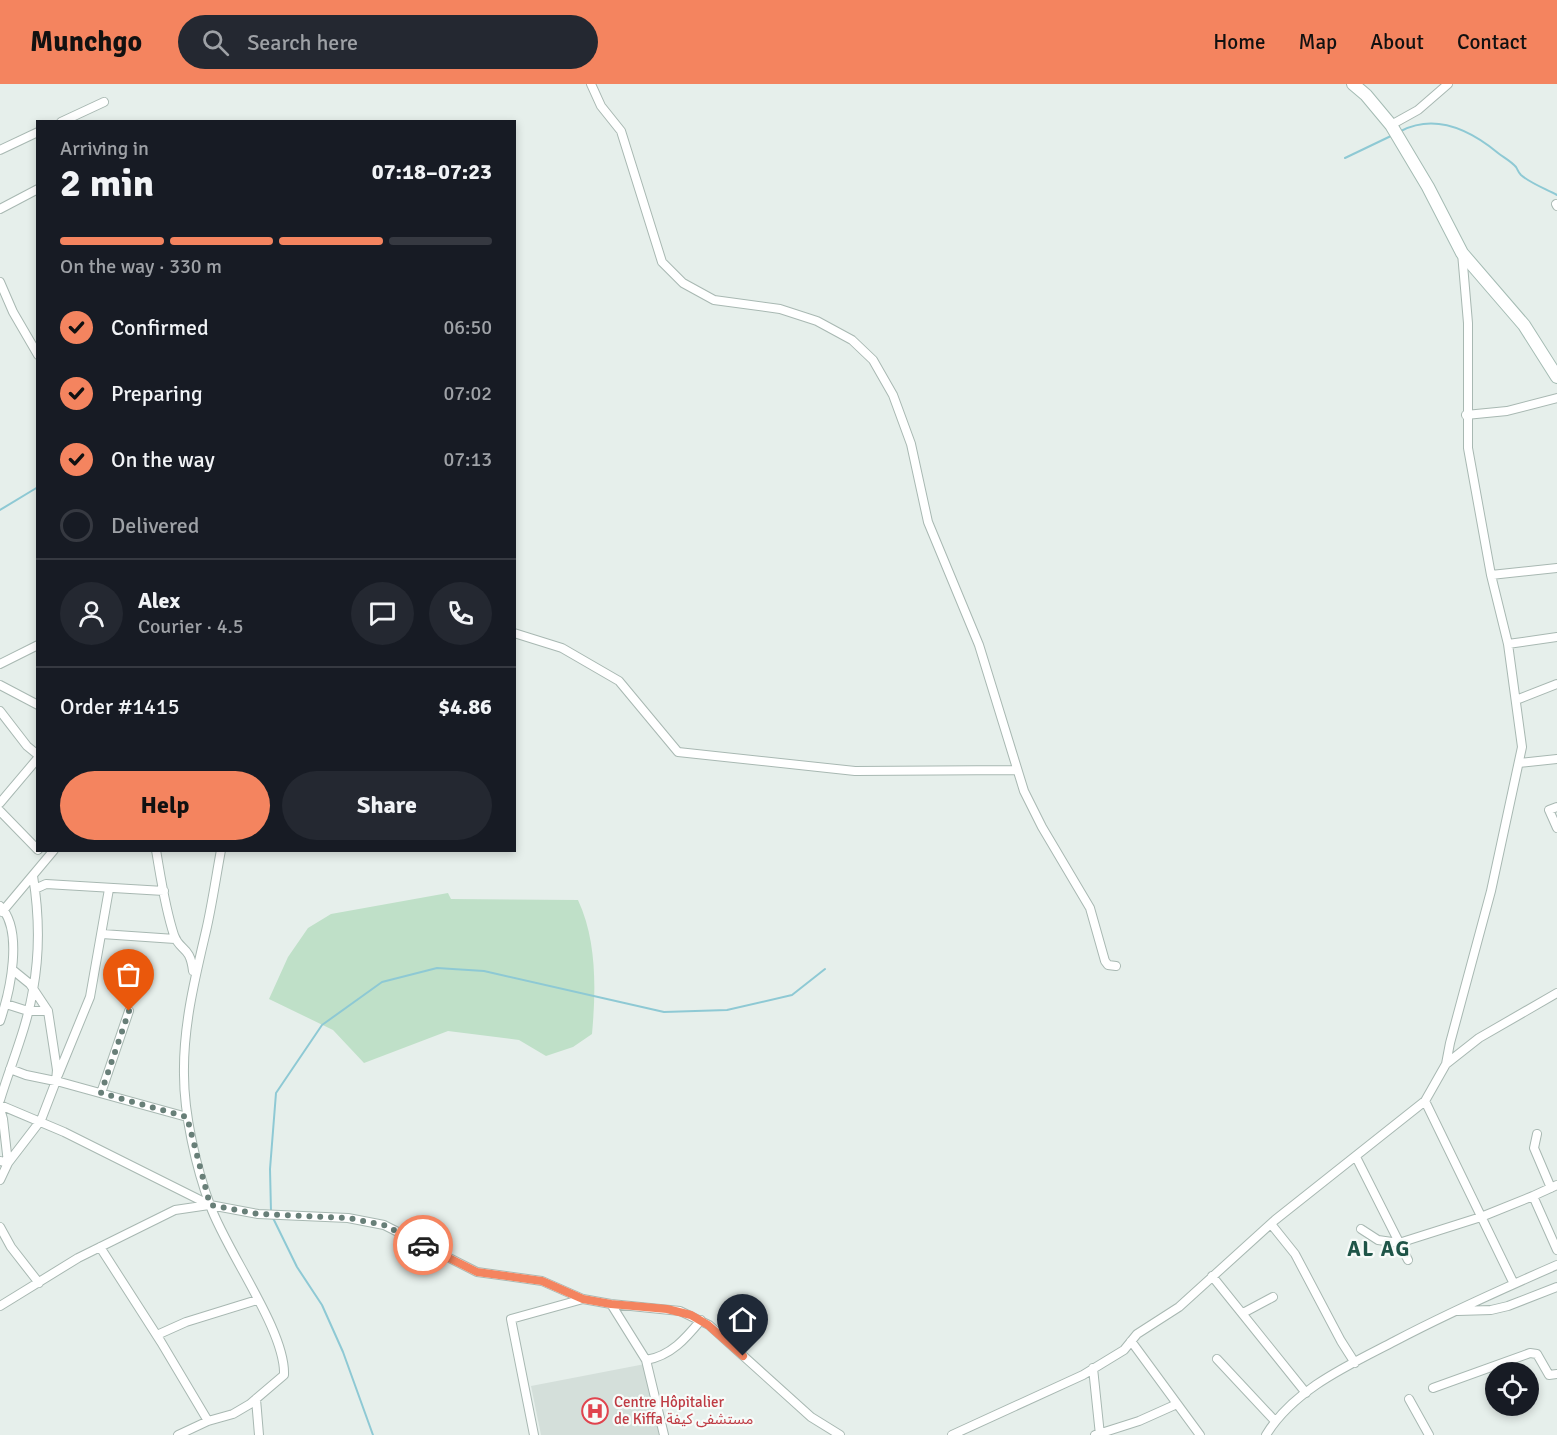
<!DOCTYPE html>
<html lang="en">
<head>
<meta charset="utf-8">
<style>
	:root { --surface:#171b24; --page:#242831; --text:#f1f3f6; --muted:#9ea1a6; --line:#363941; --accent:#f4845f }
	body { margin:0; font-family:Signika,"Noto Sans Arabic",sans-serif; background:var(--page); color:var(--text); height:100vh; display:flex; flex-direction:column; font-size:22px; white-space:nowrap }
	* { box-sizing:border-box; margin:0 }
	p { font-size:20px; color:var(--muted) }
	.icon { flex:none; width:33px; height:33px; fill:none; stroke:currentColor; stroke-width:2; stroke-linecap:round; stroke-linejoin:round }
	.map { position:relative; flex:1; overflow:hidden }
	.side { position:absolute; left:36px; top:36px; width:480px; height:732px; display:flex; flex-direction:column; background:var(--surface); border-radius:0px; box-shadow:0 3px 9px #0003 }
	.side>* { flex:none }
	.tools { position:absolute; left:1485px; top:1278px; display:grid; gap:12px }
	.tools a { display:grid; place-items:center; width:54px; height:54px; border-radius:50%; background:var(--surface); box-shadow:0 3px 9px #0003; font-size:30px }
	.pin { position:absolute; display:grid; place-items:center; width:51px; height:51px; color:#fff; margin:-62px -26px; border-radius:50% 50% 50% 0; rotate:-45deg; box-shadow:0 0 6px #0007 }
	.pin .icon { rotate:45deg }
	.courier { position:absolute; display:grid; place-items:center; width:60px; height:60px; margin:-30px; border:4px solid #f4845f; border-radius:50%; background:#fff; color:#222; box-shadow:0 2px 8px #0007 }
	.headline em { font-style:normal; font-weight:700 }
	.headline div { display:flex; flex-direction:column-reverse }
	.headline { display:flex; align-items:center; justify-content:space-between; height:102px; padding:0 24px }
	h1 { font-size:39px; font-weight:700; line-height:45px }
	.bar { display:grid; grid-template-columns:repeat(4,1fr); gap:9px 6px; align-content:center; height:72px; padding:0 24px }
	.bar i { height:8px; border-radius:4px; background:var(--line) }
	.bar .current { background:var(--accent) }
	.bar p { grid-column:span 4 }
	.line { display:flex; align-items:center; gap:15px; padding:0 24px; border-top:2px solid var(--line) }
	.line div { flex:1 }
	.round { display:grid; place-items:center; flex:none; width:63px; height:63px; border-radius:32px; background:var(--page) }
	ol { padding:0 24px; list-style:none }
	li { display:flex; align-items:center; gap:18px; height:66px }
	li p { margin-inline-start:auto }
	li .icon { padding:6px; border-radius:50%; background:var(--accent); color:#111; stroke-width:4 }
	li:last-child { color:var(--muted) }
	li i { width:33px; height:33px; border:3px solid var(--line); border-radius:50% }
	.cta { display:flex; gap:12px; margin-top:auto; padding:12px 24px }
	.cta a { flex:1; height:69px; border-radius:36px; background:var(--accent); color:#111; font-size:24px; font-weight:700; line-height:69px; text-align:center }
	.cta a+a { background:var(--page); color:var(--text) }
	header { display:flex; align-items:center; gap:36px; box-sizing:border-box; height:84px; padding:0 30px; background:var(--accent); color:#111 }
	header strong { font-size:28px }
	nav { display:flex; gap:33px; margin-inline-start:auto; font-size:21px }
	.search { width:420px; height:54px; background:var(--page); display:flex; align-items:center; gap:15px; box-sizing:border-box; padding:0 21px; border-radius:33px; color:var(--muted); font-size:22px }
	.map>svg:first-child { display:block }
</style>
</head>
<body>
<header>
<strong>Munchgo</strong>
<div class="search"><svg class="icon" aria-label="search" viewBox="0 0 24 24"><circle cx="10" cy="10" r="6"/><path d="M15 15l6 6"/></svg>Search here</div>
<nav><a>Home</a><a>Map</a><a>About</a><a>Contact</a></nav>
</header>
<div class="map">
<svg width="1557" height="1351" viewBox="0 0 1557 1351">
	<rect width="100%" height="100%" fill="#e6efeb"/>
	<path fill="#d4dfda" d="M 645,1280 L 659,1351 L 541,1351 L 531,1302 Z"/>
	<path fill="#bfe0c8" d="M 448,809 L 451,815 L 578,816 C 597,857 596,905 592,950 L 573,963 L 546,972 L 519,956 L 448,947 L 364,979 L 333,946 L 269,915 L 288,873 L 308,844 L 331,830 Z"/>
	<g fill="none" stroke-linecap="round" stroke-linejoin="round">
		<path stroke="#8ec9d4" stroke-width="2" d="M 1401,47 C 1436,29 1470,46 1498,69 C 1503,73 1511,77 1516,83 C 1518,86 1518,88 1521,91 C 1530,99 1546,105 1557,111
			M 1345,74 L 1393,51
			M 0,426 L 38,403
			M 271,1128 L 270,1085 L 276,1009 L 322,941 L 382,898 L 437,884 L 484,887 L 664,928 L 727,926 L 792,911 L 825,885
			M 273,1134 L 297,1183 L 322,1221 L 343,1268 L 373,1351"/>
		<g stroke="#a8b8b2" stroke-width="10">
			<path id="minor" d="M 591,0 L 601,22 L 621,47 L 662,178 L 683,199 L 714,216 L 780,225 L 817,237 L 852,256 L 873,276 L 893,311 L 911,360 L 928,438 L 979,561 L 1024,707 L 1042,743 L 1090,824 L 1105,877 L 1108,881 L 1116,882
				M 61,38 L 104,18
				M 1391,41 L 1418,26 L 1448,0
				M 0,66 L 38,48
				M 1556,120 L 1557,122
				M 0,125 L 38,105
				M 0,198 L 13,228 L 38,271
				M 1466,331 L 1507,327 L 1557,314
				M 1491,491 L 1557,484
				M 514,549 L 562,564 L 619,597 L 678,668 L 855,687 L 1017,686
				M 1508,560 L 1557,553
				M 0,580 L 38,561
				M 0,601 L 38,621
				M 1516,616 L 1557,600
				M 0,627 L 27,662 L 38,671
				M 1519,679 L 1557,675
				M 0,719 L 38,674
				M 1557,723 L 1549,726 L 1557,744
				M 0,727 L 38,766
				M 156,766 C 161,795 165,824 174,851 C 180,868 190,861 193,887
				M 35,805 L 46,800 L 164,807
				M 0,822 C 24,846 10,908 0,937
				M 2,828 L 54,766
				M 102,850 L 175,855
				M 6,920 L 28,927 L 48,927
				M 1446,980 L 1450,959 L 1491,807 L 1522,663 L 1508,560 L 1491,491 L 1468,364 L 1468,239 L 1462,169
				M 10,985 L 26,991 L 60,998 L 187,1033
				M 58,991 L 90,913 L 109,805
				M 101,1009 L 129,927
				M 0,1016 C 11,980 27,943 33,906 C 40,868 39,829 33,792
				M 1425,1017 L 1514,1200
				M 0,1021 L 64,1048 L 210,1121 L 258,1130 L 348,1134 L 384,1141 L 477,1188 L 542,1197 L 583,1215 L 611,1220 L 680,1227 L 709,1241 L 811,1333 L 840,1351
				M 0,1025 L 3,1035 L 8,1079 L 0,1077
				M 1537,1050 L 1534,1064 L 1551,1104
				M 1356,1073 L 1408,1176
				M 0,1096 L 8,1079 L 41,1036 L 56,997 L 57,986 L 48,927 L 30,900 L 14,887
				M 1557,1101 L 1533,1112 L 1557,1166
				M 1271,1140 L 1295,1170 L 1341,1257 L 1355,1279
				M 0,1143 L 11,1163 L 39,1199
				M 1361,1145 L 1378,1156 L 1399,1159 L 1481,1133 L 1533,1112
				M 100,1163 L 161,1258 L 208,1337
				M 1212,1192 L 1306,1309
				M 611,1220 L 646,1276 L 664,1351
				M 0,1222 L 78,1174 L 175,1126 L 209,1121
				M 1458,1227 L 1491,1226 L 1508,1222 L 1557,1203
				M 1243,1229 L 1273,1213
				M 157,1251 L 186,1238 L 257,1216
				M 1131,1257 L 1200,1351
				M 1217,1275 L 1275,1337
				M 646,1276 C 671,1272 686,1254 701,1236
				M 1093,1284 L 1100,1351
				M 1433,1304 L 1530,1269 L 1537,1270 L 1549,1291 L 1557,1290
				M 256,1315 L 259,1351
				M 1409,1315 L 1429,1351
				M 178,1351 L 208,1337 L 233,1330 L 250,1320 L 284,1291 C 286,1247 226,1167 210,1121 C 196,1084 184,1030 184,991 C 183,942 195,894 206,847 C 212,821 216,793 221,766
				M 534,1351 L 511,1235 L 583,1215
				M 952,1351 L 1083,1291 L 1124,1266 L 1137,1250 L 1179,1223 L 1275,1136 L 1425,1017 L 1446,980 L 1479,954 L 1557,909
				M 1095,1351 L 1139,1337 L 1177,1320
				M 1266,1351 C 1294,1305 1349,1281 1395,1257 C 1448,1229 1502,1205 1557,1181"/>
		</g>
		<g stroke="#a4bbb3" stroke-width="14">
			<path id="secondary" d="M 1353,0 L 1366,11 L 1391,41 L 1428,103 L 1462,169 L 1524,241 L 1557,293"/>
		</g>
		<use href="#minor" stroke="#fff" stroke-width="8"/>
		<use href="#secondary" stroke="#fff" stroke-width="12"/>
	</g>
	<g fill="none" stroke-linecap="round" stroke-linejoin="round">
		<path stroke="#687f78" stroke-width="6" stroke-dasharray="0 10.8" d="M 129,927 L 101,1009 L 187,1033 L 210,1121 L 258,1130 L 348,1134 L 384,1141 L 423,1161"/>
		<path stroke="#f4845f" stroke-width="8" d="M 423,1161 L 477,1188 L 542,1197 L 583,1215 L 611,1220 L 667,1225 L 691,1231 L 708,1241 L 743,1272"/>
	</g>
	<defs>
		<g id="hospital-ring" transform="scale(1.35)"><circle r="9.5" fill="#f7fbf9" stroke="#e0444e" stroke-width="1.5"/><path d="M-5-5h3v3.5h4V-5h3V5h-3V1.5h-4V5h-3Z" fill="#e0444e"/></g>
	</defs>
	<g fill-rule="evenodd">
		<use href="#hospital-ring" x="595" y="1327"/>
	</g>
	<g text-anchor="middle" stroke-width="4.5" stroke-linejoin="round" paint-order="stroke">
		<g font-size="15" fill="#be3a42" stroke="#f7fbf9" text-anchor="start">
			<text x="614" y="1323">Centre Hôpitalier<tspan x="614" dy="17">de Kiffa مستشفى كيفة</tspan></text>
		</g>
		<g font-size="21" font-weight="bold" letter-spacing="1.5" fill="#1f5548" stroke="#f7fbf9">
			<text x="1379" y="1172">AL AG</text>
		</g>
	</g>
</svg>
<div class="tools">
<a><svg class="icon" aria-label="locate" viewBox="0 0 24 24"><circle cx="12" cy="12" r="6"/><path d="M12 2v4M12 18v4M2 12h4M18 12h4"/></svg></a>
</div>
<div class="pin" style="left:129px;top:927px;background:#ea580c"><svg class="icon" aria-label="bag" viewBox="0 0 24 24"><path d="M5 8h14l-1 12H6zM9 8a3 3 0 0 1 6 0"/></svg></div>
<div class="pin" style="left:743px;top:1272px;background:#1f2937"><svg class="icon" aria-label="home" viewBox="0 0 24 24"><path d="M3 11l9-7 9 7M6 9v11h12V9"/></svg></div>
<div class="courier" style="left:423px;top:1161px"><svg class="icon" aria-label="car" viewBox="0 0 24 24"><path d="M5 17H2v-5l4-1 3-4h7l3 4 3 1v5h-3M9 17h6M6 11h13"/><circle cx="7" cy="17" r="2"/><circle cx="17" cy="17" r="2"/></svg></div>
<section class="side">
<div class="headline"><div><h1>2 min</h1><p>Arriving in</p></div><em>07:18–07:23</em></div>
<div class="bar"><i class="current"></i><i class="current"></i><i class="current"></i><i></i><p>On the way · 330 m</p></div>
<ol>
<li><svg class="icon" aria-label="check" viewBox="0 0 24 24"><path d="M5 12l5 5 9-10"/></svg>Confirmed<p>06:50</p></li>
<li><svg class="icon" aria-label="check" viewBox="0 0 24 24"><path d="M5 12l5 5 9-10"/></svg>Preparing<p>07:02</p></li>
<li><svg class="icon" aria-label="check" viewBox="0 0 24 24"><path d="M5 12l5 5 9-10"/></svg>On the way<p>07:13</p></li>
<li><i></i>Delivered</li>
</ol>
<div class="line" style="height:108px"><a class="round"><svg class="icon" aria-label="person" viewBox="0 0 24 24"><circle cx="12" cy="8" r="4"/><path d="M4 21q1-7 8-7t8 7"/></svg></a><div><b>Alex</b><p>Courier · 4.5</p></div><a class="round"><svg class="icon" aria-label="chat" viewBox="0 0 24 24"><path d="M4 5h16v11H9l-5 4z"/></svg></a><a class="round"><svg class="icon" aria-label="phone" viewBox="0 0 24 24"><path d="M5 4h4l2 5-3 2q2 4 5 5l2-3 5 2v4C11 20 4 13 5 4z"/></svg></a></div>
<div class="line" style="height:78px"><div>Order #1415</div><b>$4.86</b></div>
<div class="cta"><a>Help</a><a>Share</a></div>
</section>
</div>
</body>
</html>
